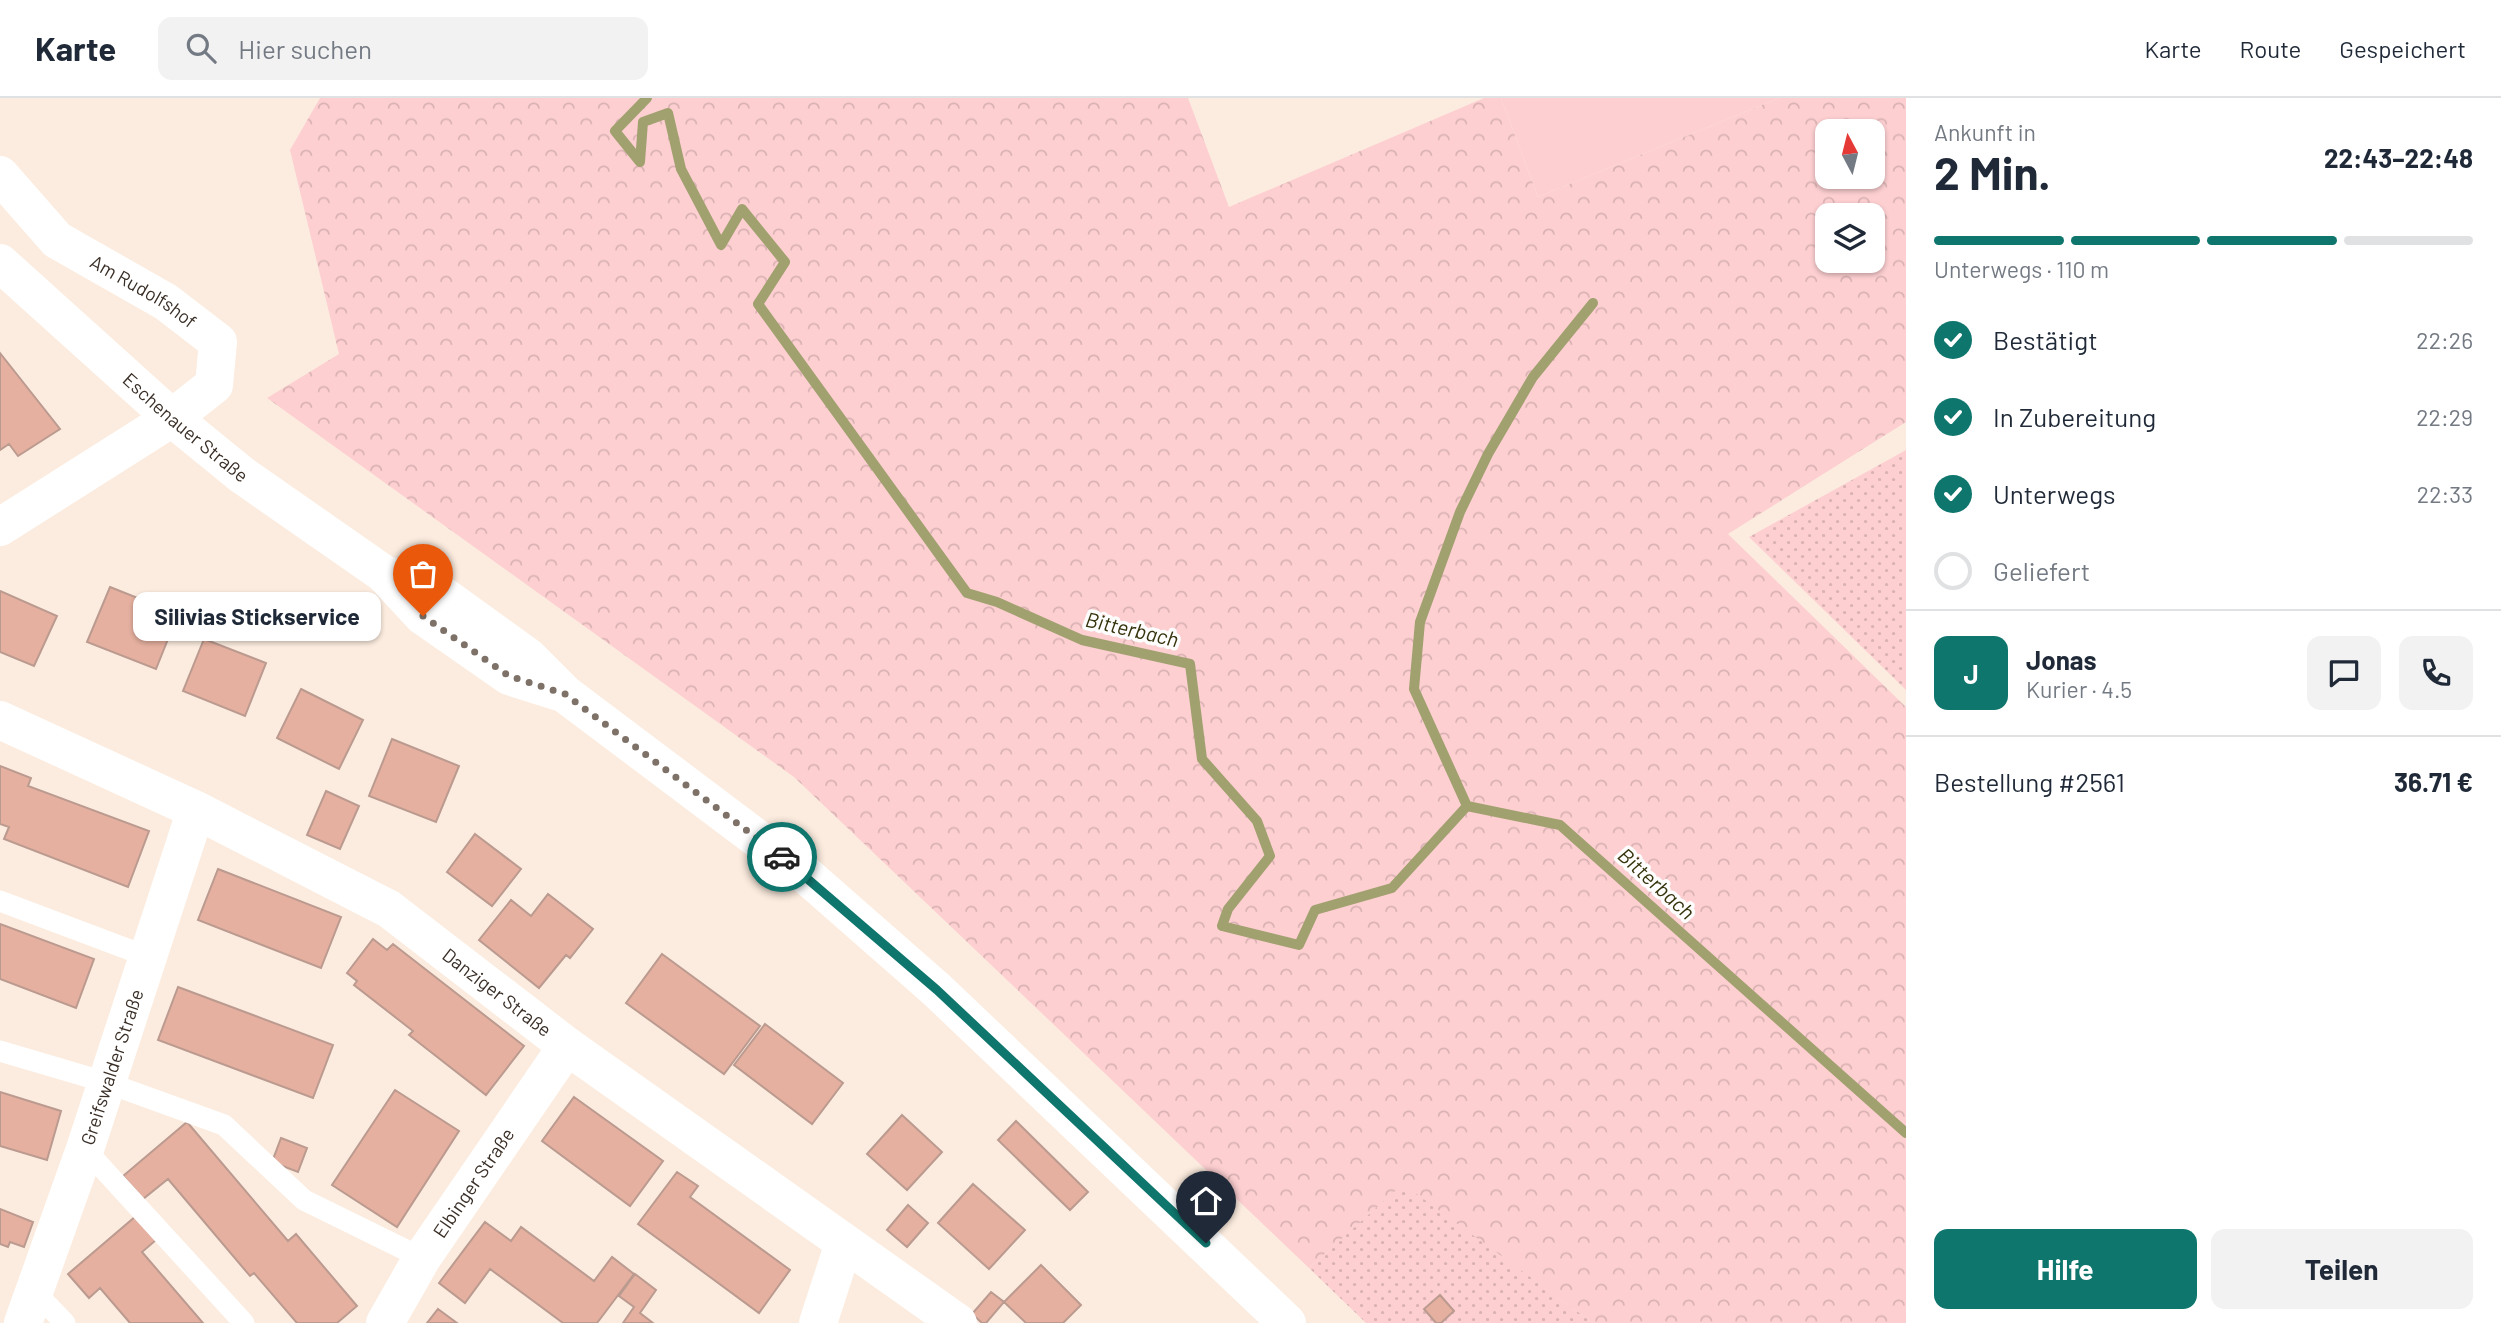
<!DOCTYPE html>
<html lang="de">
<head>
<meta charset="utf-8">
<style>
	:root { --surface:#fff; --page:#f2f2f3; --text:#1f2937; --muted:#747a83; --line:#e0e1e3; --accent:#0f766e }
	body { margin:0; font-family:Barlow,sans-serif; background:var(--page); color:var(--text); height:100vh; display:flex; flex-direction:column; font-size:26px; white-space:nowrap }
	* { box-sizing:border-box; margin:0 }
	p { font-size:23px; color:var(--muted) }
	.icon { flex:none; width:38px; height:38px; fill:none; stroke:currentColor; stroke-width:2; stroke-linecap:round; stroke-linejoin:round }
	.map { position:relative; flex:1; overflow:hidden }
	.side { display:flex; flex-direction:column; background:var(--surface); width:595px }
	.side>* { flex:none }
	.needle { width:46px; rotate:353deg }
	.tools { position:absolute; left:1815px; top:21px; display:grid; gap:14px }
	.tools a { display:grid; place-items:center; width:70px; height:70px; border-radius:14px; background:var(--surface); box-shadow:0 2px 5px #0004; font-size:35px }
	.pin { position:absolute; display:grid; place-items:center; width:60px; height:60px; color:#fff; margin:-72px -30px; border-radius:50% 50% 50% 0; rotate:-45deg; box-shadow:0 0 7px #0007 }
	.pin .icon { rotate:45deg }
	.courier { position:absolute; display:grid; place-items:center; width:70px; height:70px; margin:-35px; border:5px solid #0f766e; border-radius:50%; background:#fff; color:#222; box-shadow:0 2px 9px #0007 }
	.bubble { position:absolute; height:49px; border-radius:14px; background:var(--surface); box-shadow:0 2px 5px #0004; font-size:23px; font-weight:700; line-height:49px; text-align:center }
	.headline em { font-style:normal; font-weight:700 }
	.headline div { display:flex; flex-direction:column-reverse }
	.headline { display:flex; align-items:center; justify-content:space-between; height:119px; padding:0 28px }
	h1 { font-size:46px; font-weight:700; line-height:52px }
	.bar { display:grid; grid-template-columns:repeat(4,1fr); gap:10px 7px; align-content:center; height:84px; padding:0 28px }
	.bar i { height:9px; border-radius:5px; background:var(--line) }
	.bar .on { background:var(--accent) }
	.bar p { grid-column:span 4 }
	.line { display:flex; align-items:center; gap:18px; padding:0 28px; border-top:2px solid var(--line) }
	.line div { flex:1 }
	.round { display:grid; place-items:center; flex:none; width:74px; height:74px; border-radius:14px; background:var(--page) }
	ol { padding:0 28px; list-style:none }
	li { display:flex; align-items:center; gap:21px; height:77px }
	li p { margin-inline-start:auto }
	li .icon { padding:7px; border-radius:50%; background:var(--accent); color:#fff; stroke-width:4 }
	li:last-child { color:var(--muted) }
	li i { width:38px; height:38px; border:4px solid var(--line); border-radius:50% }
	.action { display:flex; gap:14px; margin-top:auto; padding:14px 28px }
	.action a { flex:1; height:80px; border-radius:14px; background:var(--accent); color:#fff; font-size:28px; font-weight:700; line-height:80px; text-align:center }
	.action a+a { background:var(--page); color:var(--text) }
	header { display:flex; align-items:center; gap:42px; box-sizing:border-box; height:98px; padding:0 35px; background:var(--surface); border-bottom:2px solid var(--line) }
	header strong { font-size:33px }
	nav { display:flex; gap:38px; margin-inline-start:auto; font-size:24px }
	.search { width:490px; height:63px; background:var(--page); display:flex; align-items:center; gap:18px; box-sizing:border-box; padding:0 24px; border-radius:14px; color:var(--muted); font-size:26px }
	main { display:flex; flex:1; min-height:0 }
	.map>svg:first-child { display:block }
</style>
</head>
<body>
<header>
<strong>Karte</strong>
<div class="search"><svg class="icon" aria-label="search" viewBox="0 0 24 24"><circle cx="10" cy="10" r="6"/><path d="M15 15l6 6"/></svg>Hier suchen</div>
<nav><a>Karte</a><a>Route</a><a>Gespeichert</a></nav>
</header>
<main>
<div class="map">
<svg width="1906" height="1225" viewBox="0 0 1906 1225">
	<defs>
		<pattern id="forest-crowns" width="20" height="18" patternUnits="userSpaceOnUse" patternTransform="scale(1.75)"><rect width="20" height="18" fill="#fdcfd1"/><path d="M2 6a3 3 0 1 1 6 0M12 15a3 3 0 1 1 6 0" fill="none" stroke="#dab2b3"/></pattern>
		<pattern id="garden-dots" width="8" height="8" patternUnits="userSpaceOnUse" patternTransform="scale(1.75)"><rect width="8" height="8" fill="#fdcfd1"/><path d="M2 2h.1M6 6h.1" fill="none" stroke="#dab2b3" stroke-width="1.8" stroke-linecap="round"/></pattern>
	</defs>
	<rect width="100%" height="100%" fill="#fcecdf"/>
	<path fill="#fdcfd1" d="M 1501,0 L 1779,0 L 1538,99 Z"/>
	<path fill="url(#forest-crowns)" fill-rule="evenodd" d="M 320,0 L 1188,0 L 1229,109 L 1484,0 L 1501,0 L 1538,99 L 1779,0 L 1906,0 L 1906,324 L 1728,436 L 1906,609 L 1906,1225 L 1593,1225 L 1403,1087 L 1309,1170 L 794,679 L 267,300 L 339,256 L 290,52 ZM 1827,33 L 1872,33 L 1872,79 L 1827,79 ZM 1827,117 L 1872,117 L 1872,163 L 1827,163 Z"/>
	<path fill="url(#garden-dots)" d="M 1906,352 L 1906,592 L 1749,439 Z
		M 1403,1086 L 1593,1225 L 1366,1225 L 1309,1170 Z"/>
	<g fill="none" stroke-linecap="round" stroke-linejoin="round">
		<path stroke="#a1a06f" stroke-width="10" d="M 647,0 L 615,33 L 640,64 L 643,24 L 668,15 L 681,71 L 721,147 L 742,111 L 785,164 L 758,206 L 967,495 L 997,504 L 1082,542 L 1190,566 L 1202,661 L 1257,723 L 1270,758 L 1228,811 L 1222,828 L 1299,847 L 1315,812 L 1392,790 L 1467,708 L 1560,727 L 1906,1035
			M 1467,708 L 1414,591 L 1420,524 L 1460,414 L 1488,356 L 1533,279 L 1593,205"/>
	</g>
	<path fill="#e5b09f" stroke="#bb9a90" stroke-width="2" d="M 0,255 L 60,331 L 18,358 L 9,346 L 0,352 Z
		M 110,489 L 178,516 L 156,571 L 87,544 Z
		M 0,493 L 57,518 L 34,568 L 0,554 Z
		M 204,541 L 266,565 L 245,618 L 183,593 Z
		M 301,591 L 363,622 L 339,671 L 277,640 Z
		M 392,641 L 459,668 L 436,724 L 369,698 Z
		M 0,668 L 31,680 L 28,688 L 149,733 L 128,789 L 4,741 L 9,729 L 0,726 Z
		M 326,693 L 359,708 L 340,751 L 307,737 Z
		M 475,736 L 521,771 L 492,808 L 447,774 Z
		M 218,771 L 341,819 L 321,870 L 198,822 Z
		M 548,796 L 593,831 L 570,860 L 566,857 L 539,890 L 479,842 L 511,802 L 531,818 Z
		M 0,826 L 94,861 L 76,910 L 0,881 Z
		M 373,841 L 387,852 L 393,846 L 524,948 L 486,997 L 409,937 L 413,933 L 354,887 L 357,883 L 347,875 Z
		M 662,856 L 760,928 L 724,976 L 626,905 Z
		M 178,889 L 333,947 L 313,1000 L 158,942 Z
		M 765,926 L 843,985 L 812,1026 L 734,967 Z
		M 395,992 L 459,1033 L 397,1129 L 332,1087 Z
		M 0,994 L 61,1013 L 47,1062 L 0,1048 Z
		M 574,999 L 663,1063 L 630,1108 L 542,1043 Z
		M 902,1017 L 942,1054 L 907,1092 L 867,1056 Z
		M 1016,1023 L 1088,1094 L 1070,1112 L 998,1042 Z
		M 187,1024 L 288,1143 L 296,1136 L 357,1208 L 337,1225 L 297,1225 L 254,1175 L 250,1178 L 168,1081 L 143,1101 L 123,1078 Z
		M 281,1040 L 307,1050 L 298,1074 L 272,1064 Z
		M 677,1074 L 698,1088 L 690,1099 L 790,1172 L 759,1215 L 638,1126 Z
		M 973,1086 L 1025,1132 L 989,1171 L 938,1125 Z
		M 908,1107 L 928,1125 L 907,1149 L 887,1132 Z
		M 0,1111 L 33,1124 L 24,1149 L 10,1144 L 8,1149 L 0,1146 Z
		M 136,1118 L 156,1142 L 142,1154 L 203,1225 L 130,1225 L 100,1190 L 89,1200 L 68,1176 Z
		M 485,1124 L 511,1143 L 521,1129 L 594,1183 L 612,1159 L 634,1176 L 597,1225 L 563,1225 L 490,1171 L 465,1205 L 439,1185 Z
		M 1041,1167 L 1081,1207 L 1063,1225 L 1026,1225 L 1004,1204 Z
		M 635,1176 L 656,1192 L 640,1215 L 653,1225 L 623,1225 L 634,1209 L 619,1198 Z
		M 991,1194 L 1004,1204 L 986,1225 L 982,1225 L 972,1216 Z
		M 1440,1197 L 1454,1213 L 1441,1225 L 1436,1225 L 1424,1211 Z
		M 438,1211 L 457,1225 L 427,1225 Z"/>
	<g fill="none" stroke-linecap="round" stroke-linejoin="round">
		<path stroke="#fff" stroke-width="21" d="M 0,803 L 146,858
			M 0,953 L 105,984 L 224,1027 L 304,1102 L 422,1160
			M 85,1051 L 244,1225
			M 33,1192 L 65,1225"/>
		<g stroke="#fff" stroke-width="38">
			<path id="s1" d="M 0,77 L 57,142 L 166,204 L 218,244 L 214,287 L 172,320 L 0,429"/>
			<path id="s2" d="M 0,622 L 196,712 L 389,811 L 567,948 L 958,1225"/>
			<path id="s3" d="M 23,1225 L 85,1051 L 196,712"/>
			<path id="s4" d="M 385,1225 L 422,1160 L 567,948"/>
			<path d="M 818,1225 L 844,1145"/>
		</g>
		<g stroke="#fff" stroke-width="38">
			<path id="s5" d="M 0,165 L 172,320 L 242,377 L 384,476 L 423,518 L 509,578 L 559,594"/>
			<path d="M 384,476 L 438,494 L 528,559 L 565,596 L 807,778 L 937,892 L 1287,1225"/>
		</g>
	</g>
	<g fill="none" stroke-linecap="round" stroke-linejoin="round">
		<path stroke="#7e7167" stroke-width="7" stroke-dasharray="0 12.6" d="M 423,518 L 509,578 L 565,596 L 782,759"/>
		<path stroke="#0f766e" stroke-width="9" d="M 782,759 L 937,892 L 1206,1145"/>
	</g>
	<g text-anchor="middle" stroke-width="7" stroke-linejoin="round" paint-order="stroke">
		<g font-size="19" fill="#3a2f27" stroke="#fdfdfd">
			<text dy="7" stroke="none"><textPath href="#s1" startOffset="187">Am Rudolfshof</textPath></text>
			<text dy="7" stroke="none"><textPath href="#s5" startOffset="248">Eschenauer Straße</textPath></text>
			<text dy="7" stroke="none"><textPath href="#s2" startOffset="569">Danziger Straße</textPath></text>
			<text dy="7" stroke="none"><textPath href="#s3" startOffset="271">Greifswalder Straße</textPath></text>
			<text dy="7" stroke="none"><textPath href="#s4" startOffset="166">Elbinger Straße</textPath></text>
		</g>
		<g font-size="21" font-style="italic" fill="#35330b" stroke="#fdfdfd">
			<text transform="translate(1132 532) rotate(13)" y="7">Bitterbach</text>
			<text transform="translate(1656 786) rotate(42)" y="7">Bitterbach</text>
		</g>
	</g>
</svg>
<div class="tools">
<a><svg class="needle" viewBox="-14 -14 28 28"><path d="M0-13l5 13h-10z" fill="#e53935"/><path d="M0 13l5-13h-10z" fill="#747a83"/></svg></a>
<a><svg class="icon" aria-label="layers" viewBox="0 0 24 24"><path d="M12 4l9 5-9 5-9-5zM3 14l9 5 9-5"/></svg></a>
</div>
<div class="pin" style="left:423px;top:518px;background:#ea580c"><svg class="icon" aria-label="bag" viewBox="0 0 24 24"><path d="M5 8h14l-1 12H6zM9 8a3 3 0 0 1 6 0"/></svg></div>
<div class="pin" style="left:1206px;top:1145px;background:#1f2937"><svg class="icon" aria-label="home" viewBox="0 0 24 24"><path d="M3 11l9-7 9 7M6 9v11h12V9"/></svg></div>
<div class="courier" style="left:782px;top:759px"><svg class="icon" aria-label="car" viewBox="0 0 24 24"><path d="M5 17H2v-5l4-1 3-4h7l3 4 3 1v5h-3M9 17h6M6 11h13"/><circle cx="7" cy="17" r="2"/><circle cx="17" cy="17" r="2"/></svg></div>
<div class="bubble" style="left:133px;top:494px;width:248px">Silivias Stickservice</div>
</div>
<section class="side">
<div class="headline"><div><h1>2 Min.</h1><p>Ankunft in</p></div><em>22:43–22:48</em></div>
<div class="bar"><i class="on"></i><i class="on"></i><i class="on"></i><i></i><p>Unterwegs · 110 m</p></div>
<ol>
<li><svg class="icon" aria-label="check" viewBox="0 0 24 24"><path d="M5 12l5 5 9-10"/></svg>Bestätigt<p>22:26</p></li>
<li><svg class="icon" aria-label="check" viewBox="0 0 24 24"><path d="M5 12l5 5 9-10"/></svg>In Zubereitung<p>22:29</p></li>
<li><svg class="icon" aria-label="check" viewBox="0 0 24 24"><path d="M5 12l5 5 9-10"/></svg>Unterwegs<p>22:33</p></li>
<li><i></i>Geliefert</li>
</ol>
<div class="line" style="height:126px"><b class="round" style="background:var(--accent);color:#fff">J</b><div><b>Jonas</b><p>Kurier · 4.5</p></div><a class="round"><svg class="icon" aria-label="chat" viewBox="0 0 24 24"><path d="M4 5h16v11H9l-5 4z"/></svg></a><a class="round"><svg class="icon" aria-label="phone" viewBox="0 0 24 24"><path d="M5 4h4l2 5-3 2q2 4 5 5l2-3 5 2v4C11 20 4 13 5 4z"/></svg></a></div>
<div class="line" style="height:91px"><div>Bestellung #2561</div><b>36.71 €</b></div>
<div class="action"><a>Hilfe</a><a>Teilen</a></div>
</section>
</main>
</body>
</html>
